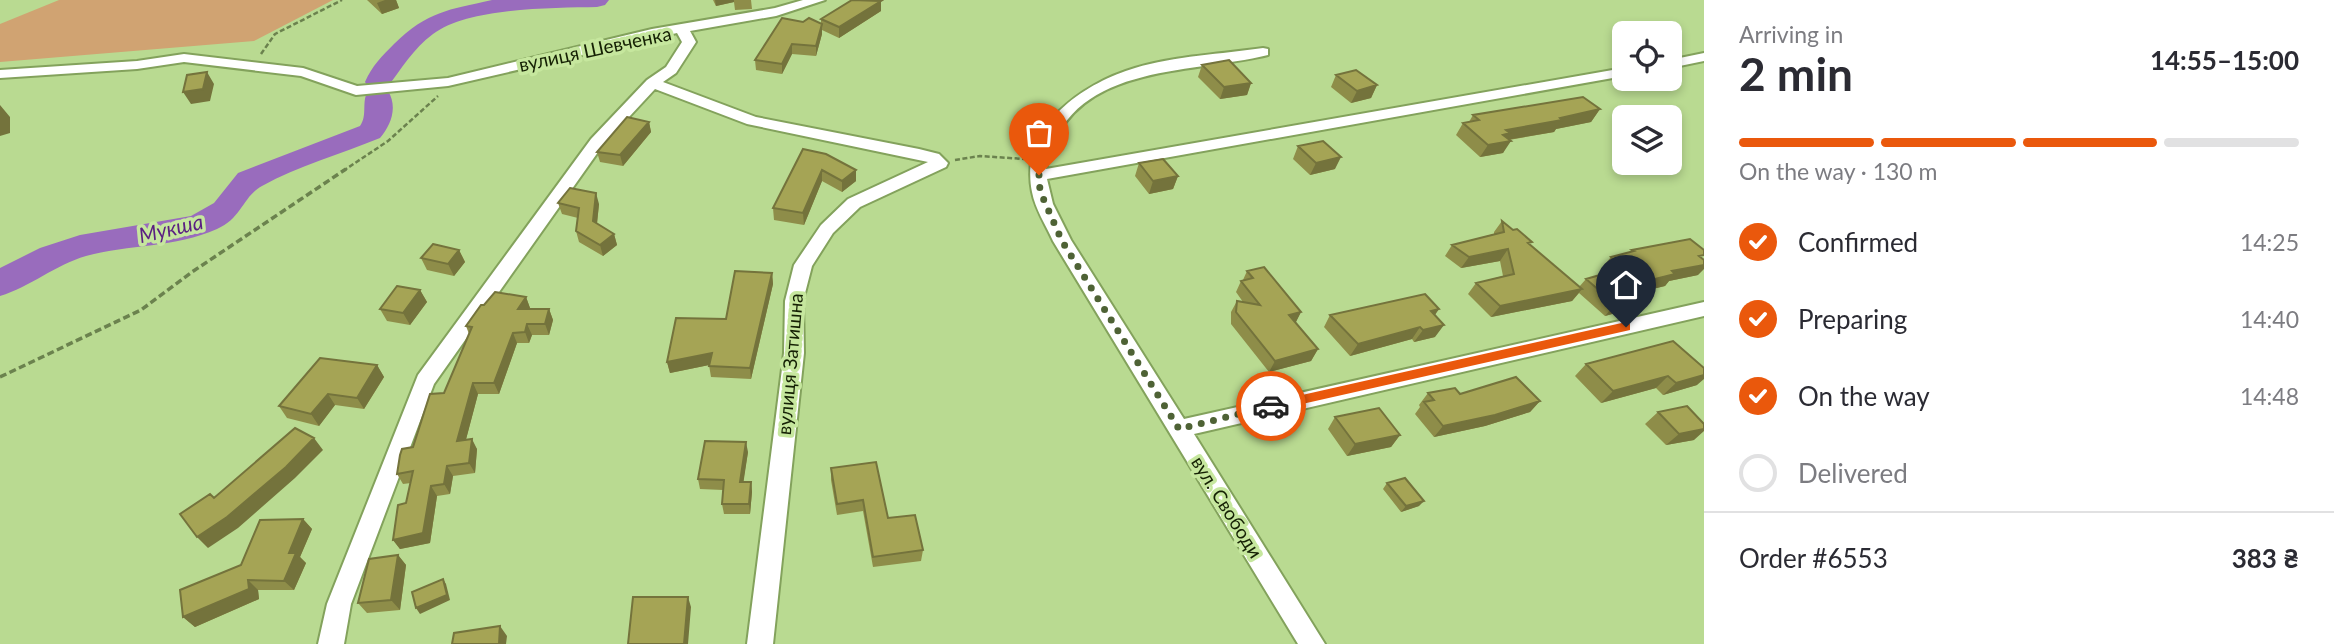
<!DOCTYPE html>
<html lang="en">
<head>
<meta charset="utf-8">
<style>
	:root { --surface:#fff; --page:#f7f7f7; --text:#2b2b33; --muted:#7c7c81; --line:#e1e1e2; --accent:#ea580c }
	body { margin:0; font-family:Lato,sans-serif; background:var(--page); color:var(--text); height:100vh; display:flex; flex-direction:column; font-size:26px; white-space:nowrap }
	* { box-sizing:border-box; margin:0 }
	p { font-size:23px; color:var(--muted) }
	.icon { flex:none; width:38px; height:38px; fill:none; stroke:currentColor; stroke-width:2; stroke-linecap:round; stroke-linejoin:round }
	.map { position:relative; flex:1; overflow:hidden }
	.panel { display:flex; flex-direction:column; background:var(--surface); width:630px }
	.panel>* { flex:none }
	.controls { position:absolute; left:1612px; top:21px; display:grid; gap:14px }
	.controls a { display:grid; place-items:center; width:70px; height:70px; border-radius:10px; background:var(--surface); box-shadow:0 4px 10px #0003; font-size:35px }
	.pin { position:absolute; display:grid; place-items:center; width:60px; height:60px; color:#fff; margin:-72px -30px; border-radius:50% 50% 50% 0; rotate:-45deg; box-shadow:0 0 7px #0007 }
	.pin .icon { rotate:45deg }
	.courier { position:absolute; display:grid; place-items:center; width:70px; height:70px; margin:-35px; border:5px solid #ea580c; border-radius:50%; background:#fff; color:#222; box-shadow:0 2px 9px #0007 }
	.overview em { font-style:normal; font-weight:700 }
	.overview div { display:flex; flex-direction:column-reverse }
	.overview { display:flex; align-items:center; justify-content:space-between; height:119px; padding:0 35px }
	h1 { font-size:46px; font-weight:700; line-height:52px }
	.bar { display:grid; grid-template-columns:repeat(4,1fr); gap:10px 7px; align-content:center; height:84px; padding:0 35px }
	.bar i { height:9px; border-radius:5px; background:var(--line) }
	.bar .on { background:var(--accent) }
	.bar p { grid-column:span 4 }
	.line { display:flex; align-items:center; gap:18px; padding:0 35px; border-top:2px solid var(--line) }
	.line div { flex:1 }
	ol { padding:0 35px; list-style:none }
	li { display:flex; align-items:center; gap:21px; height:77px }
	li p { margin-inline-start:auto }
	li .icon { padding:7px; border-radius:50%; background:var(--accent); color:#fff; stroke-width:4 }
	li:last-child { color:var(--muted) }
	li i { width:38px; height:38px; border:4px solid var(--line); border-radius:50% }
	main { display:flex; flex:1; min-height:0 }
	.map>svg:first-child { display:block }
</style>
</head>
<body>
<main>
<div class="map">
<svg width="1704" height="644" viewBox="0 0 1704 644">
	<rect width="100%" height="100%" fill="#b9da91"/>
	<path fill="#d0a372" d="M 59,0 L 333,0 L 254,41 L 0,62 L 0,24 Z"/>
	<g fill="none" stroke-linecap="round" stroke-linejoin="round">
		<path fill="#996cbd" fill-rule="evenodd" d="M 492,0 L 609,0 L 605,5 L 597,7 C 553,8 469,7 433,34 C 413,49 401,69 387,88 L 380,89 L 388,91 C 398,107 391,125 380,138 C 341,154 298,166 262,186 C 243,196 242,218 217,229 C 175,248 129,244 86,256 C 55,265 30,287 0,296 L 0,268 L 40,248 L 80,235 L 191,216 L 214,203 L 238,173 L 360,126 C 368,115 361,102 368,91 L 376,89 L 369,88 L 365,82 C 372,66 382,56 394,44 C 428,11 448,10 492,0 Z"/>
		<g stroke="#83a25c" stroke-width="4">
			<path id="minor" d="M 803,0 L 825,0 L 776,16 L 690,31 L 696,42 L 676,73 L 663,82 L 756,117 L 919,149 L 939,154 L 948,163 L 946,167 L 860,207 L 833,233 L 812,266 L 803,301 L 804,353 L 773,644 L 747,644 L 784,353 L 785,301 L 794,265 L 821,225 L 848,199 L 928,162 L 747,124 L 655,89 L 603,145 L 434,384 L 351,604 L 344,644 L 318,644 L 327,604 L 418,375 L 591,139 L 647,80 L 666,67 L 682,42 L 677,33 L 448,86 L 356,95 L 301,76 L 184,62 L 137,69 L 0,78 L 0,70 L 137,61 L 184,54 L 303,68 L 357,86 L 448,78 L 652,29 L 775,8 Z
				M 1263,48 L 1268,49 L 1268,55 C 1187,75 1066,62 1046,169 L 1624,68 L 1624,76 L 1047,179 L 1053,204 L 1071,240 L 1184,419 L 1704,302 L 1704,316 L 1194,434 L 1325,644 L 1298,644 L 1053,241 C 1046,225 1035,209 1032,192 C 1019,128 1081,84 1135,68 C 1174,56 1222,54 1263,48 Z
				M 1704,53 L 1704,61 L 1670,68 L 1670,60 Z"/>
		</g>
		<path stroke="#6b824e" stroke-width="2.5" stroke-dasharray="5 2.5" stroke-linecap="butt" d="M 261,54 L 275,34 L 342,0
			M 955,160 L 980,156 L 1024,159
			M 343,171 L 388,141 L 438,96"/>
		<path stroke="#6b824e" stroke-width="3.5" stroke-dasharray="7 3.5" stroke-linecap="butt" d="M 0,377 L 141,310 L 192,272 L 346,169"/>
		<use href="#minor" fill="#fff" fill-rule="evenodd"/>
	</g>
	<path fill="#8e8d49" d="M 367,0 L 396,0 L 399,8 L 382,14 Z
		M 713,0 L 751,0 L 752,9 L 735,10 L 734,2 L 716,6 Z
		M 881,11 L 839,38 L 822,30 L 822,34 L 816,56 L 792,54 L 782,74 L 756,70 L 755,60 L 821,24 L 821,19 Z
		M 1202,65 L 1251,83 L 1247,95 L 1220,99 L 1198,77 Z
		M 1336,75 L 1377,85 L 1371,98 L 1351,103 L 1331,87 Z
		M 1600,109 L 1591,122 L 1556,129 L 1554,132 L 1509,140 L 1503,153 L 1480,157 L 1456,135 L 1463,123 L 1469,122 L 1473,115 Z
		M 649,122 L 651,132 L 623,166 L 600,162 L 597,152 Z
		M 1298,146 L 1335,169 L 1310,175 L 1293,159 Z
		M 803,149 L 856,170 L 856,181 L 842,192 L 822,181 L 804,225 L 774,220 L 773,208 Z
		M 1139,163 L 1178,176 L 1173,189 L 1149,194 L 1135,176 Z
		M 558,203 L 599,204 L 597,224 L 614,234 L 617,245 L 603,256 L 579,242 L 576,231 L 578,218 L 562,214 Z
		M 1502,221 L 1579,287 L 1586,279 L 1606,273 L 1601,269 L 1611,257 L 1630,253 L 1632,250 L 1698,275 L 1669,281 L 1665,286 L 1643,291 L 1648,295 L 1637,307 L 1605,316 L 1579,293 L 1572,301 L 1491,317 L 1468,294 L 1476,283 L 1503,276 L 1500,261 L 1461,268 L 1445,256 L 1452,245 L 1494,234 L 1494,232 Z
		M 459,250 L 465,262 L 454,276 L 427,270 L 421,258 Z
		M 1247,271 L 1301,312 L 1295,323 L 1318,349 L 1311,361 L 1269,372 L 1231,324 L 1231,312 L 1237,301 L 1243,302 L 1236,292 L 1241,281 L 1243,280 Z
		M 772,273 L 773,284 L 751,379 L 711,377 L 709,365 L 670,373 L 667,362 L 726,319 Z
		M 420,290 L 427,302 L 410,325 L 387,321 L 380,309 Z
		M 526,297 L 530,308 L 529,309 L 549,309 L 553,320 L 549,335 L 532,335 L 529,343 L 517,343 L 499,394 L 478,394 L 466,439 L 477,449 L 475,473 L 453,476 L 450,494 L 437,496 L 430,543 L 400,549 L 393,540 L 406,503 L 411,483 L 403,484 L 397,474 L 413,447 L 444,393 L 469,334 L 466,326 L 484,305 Z
		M 1330,315 L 1435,316 L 1435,337 L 1414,342 L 1412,339 L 1350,356 L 1324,327 Z
		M 1673,341 L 1697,385 L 1663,395 L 1656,388 L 1601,403 L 1575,376 L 1586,364 Z
		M 377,365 L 384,377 L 364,409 L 335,405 L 319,426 L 287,418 L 279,406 Z
		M 1428,393 L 1460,394 L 1540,401 L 1530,412 L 1485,426 L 1434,437 L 1415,414 L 1420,407 L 1419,405 Z
		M 1658,412 L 1694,440 L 1666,445 L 1645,424 Z
		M 1335,417 L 1400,435 L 1391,447 L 1347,456 L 1328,429 Z
		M 748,452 L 743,482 L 751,482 L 752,492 L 750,514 L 724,514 L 722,504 L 723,490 L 700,489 L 698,479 Z
		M 831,468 L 923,550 L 921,561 L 873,567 L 863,511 L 837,515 L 831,480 Z
		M 1387,483 L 1419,506 L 1401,512 L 1383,489 Z
		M 303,519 L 312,529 L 300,557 L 306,563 L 294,590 L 258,590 L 259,599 L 195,627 L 183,617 L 241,565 Z
		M 398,555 L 406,565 L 400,610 L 367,613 L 358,603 Z"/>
	<path fill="#74733c" d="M 385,0 L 396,0 L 399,8 L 382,14 L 377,3 Z
		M 715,0 L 734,0 L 734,2 L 716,6 Z
		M 881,1 L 881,11 L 839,38 L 839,27 Z
		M 822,24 L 822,34 L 816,56 L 816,46 Z
		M 792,44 L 792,54 L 782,74 L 782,64 Z
		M 207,72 L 214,84 L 210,101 L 191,104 L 183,92 Z
		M 1251,83 L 1247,95 L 1220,99 L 1224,87 Z
		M 1377,85 L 1371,98 L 1351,103 L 1357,91 Z
		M 0,105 L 10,117 L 10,133 L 0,136 Z
		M 1600,109 L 1591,122 L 1556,129 L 1554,132 L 1506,140 L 1511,141 L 1503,153 L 1480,157 L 1488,145 L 1506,130 Z
		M 649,122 L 651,132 L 623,166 L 620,155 Z
		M 1341,157 L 1335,169 L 1310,175 L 1316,163 Z
		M 822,170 L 822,181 L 804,225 L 803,213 Z
		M 856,170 L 856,181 L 842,192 L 842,181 Z
		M 1178,176 L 1173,189 L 1149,194 L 1153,181 Z
		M 596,193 L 599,204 L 596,232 L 593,221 Z
		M 614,234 L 617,245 L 603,256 L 600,245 Z
		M 1508,249 L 1500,261 L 1461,268 L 1469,257 Z
		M 459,250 L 465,262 L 454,276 L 448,264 Z
		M 1704,265 L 1704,269 L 1698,275 L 1669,281 L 1665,286 L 1624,296 L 1635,284 L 1672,271 Z
		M 772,273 L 773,284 L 751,379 L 750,368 Z
		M 1582,289 L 1572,301 L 1491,317 L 1500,306 Z
		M 420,290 L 427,302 L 410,325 L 403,313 Z
		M 1648,295 L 1637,307 L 1605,316 L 1615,304 Z
		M 526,297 L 530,308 L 522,320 L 518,309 Z
		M 549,309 L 553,320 L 549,335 L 545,324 Z
		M 1439,309 L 1431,321 L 1431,311 Z
		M 1301,312 L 1295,324 L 1289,315 Z
		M 527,324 L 532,335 L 529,343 L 525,332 Z
		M 1444,325 L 1435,337 L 1414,342 L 1423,330 Z
		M 1420,327 L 1412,339 L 1350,356 L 1358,344 Z
		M 513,333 L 517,343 L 499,394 L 494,383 Z
		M 1318,349 L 1311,361 L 1269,372 L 1275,361 Z
		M 712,353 L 714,364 L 670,373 L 667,362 Z
		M 377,365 L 384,377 L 364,409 L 357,398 Z
		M 1704,375 L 1704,379 L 1697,385 L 1663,395 L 1676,383 Z
		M 1668,376 L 1656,388 L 1601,403 L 1613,391 Z
		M 473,383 L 478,394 L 463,451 L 457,441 Z
		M 328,394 L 335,405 L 319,426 L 311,414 Z
		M 1540,401 L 1530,412 L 1485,426 L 1434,437 L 1443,426 Z
		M 1704,429 L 1704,431 L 1694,440 L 1666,445 L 1679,434 Z
		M 1400,435 L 1391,447 L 1347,456 L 1355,444 Z
		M 314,438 L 323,450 L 295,478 L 238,528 L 208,548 L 197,537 Z
		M 472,439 L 477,449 L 475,473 L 469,463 Z
		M 746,442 L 748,452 L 742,492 L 740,482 Z
		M 447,466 L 453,476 L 450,494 L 444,484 Z
		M 751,482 L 752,492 L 750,514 L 749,504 Z
		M 431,486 L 437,496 L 430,543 L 400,549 L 393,540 Z
		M 1424,501 L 1419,506 L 1401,512 L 1406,506 Z
		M 303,519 L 312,529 L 300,557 L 306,563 L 294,590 L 284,581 L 289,553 Z
		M 398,555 L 406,565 L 400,610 L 391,600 Z
		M 443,579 L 446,584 L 450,600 L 420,614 L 416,608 Z
		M 248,580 L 258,590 L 259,599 L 195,627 L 183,617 Z
		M 688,597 L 691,607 L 688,644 L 684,644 Z
		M 500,626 L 507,636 L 506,644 L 499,644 Z"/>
	<path fill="#a5a455" stroke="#74733c" stroke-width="2" d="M 852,0 L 881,1 L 839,27 L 821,19 Z
		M 782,18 L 803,22 L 809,18 L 822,24 L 816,46 L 792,44 L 782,64 L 755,60 Z
		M 1229,60 L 1251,83 L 1224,87 L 1202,65 Z
		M 1356,70 L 1377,85 L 1357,91 L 1336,75 Z
		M 207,72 L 203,89 L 183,92 L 187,75 Z
		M 1583,97 L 1600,109 L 1560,118 L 1562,120 L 1506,130 L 1510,133 L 1503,135 L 1511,141 L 1488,145 L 1463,123 L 1479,120 L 1473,115 Z
		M 627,117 L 649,122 L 620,155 L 597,152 Z
		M 1323,141 L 1341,157 L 1316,163 L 1298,146 Z
		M 803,149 L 826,154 L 856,170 L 842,181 L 822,170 L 803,213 L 773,208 Z
		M 1163,159 L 1178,176 L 1153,181 L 1139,163 Z
		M 570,188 L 596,193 L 593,221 L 614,234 L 600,245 L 576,231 L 579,208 L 558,203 Z
		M 1502,221 L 1513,230 L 1517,229 L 1532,242 L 1528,243 L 1582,289 L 1500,306 L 1476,283 L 1514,274 L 1508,249 L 1469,257 L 1452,245 L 1504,232 Z
		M 1690,239 L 1704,250 L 1704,255 L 1699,256 L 1704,260 L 1704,265 L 1672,271 L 1675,274 L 1635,284 L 1648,295 L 1615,304 L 1586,279 L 1624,268 L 1611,257 L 1634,251 L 1632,250 Z
		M 433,244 L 459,250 L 448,264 L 421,258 Z
		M 1264,267 L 1301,312 L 1289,315 L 1318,349 L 1275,361 L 1236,312 L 1237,301 L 1260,305 L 1241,281 L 1253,278 L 1247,271 Z
		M 735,271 L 772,273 L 750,368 L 709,366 L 712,353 L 667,362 L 676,318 L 726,319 Z
		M 397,286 L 420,290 L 403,313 L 380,309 Z
		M 495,292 L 526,297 L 518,309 L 549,309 L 545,324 L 527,324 L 525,332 L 513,333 L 494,383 L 473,383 L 457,441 L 472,439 L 469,463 L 447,466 L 444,484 L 431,486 L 423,533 L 393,540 L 398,505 L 406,503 L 413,471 L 397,474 L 400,455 L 402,449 L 413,447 L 430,394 L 444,393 L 472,327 L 466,326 L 481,305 L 484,305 Z
		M 1425,294 L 1439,309 L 1431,311 L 1444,325 L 1423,330 L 1420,327 L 1358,344 L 1330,315 Z
		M 1673,341 L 1704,368 L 1704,375 L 1676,383 L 1668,376 L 1613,391 L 1586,364 Z
		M 320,358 L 377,365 L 357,398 L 328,394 L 311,414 L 279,406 Z
		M 1516,377 L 1540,401 L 1495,415 L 1443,426 L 1424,402 L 1434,400 L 1428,393 L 1455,388 L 1460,394 Z
		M 1687,406 L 1704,424 L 1704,429 L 1679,434 L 1658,412 Z
		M 1379,408 L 1400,435 L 1355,444 L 1335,417 Z
		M 295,428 L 314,438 L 286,467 L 227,517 L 197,537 L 180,514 L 210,494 L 214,498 Z
		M 705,441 L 746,442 L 740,482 L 751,482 L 749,504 L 722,504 L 724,480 L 698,479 Z
		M 876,462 L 888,518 L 915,515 L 923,550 L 873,557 L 863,500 L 837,504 L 831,468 Z
		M 1405,478 L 1424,501 L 1406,506 L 1387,483 Z
		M 303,519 L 289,553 L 296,553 L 284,581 L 248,580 L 249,589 L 183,617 L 180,590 L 241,565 L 260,520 Z
		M 398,555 L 391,600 L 358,603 L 369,559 Z
		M 443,579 L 447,595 L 416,608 L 412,592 Z
		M 633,597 L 688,597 L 684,644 L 628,644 Z
		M 500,626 L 499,644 L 452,644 L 454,633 Z"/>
	<path fill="#ea580c" d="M 1626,322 L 1630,324 L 1630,330 L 1271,411 L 1265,406 L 1271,402 Z"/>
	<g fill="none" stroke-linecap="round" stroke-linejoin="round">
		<path stroke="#4e6235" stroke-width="7" stroke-dasharray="0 12.6" d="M 1039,175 L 1040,191 L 1062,241 L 1179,429 L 1271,406"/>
	</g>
	<g text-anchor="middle" stroke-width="7" stroke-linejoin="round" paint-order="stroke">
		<g font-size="19" fill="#152104" stroke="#c6e79e">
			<text transform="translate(595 49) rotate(-12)" y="7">вулиця Шевченка</text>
			<text transform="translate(790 364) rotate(-85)" y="7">вулиця Затишна</text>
			<text transform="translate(1227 507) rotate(58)" y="7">вул. Свободи</text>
		</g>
		<g font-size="21" font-style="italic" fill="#5b2082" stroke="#c6e79e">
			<text transform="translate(171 229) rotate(-13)" y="7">Мукша</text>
		</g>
	</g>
</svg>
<div class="controls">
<a><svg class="icon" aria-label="locate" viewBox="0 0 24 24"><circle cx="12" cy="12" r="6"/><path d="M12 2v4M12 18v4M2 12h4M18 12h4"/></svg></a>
<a><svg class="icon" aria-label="layers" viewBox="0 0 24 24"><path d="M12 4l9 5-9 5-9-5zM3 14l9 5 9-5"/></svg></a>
</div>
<div class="pin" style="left:1039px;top:175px;background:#ea580c"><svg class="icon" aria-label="bag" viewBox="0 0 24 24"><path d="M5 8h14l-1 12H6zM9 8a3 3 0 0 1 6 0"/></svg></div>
<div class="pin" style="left:1626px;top:327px;background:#1f2937"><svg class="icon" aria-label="home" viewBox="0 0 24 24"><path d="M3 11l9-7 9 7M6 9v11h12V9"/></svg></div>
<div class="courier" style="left:1271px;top:406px"><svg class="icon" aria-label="car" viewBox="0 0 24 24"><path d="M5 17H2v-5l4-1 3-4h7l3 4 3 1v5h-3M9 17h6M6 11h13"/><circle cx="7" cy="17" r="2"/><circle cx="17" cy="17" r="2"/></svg></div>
</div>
<section class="panel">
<div class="overview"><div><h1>2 min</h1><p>Arriving in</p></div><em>14:55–15:00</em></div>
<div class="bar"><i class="on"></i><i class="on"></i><i class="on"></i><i></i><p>On the way · 130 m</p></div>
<ol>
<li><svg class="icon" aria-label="check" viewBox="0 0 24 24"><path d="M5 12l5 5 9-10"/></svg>Confirmed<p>14:25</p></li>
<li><svg class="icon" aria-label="check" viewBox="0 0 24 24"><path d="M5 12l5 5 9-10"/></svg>Preparing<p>14:40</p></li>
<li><svg class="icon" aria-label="check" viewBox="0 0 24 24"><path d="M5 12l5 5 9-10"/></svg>On the way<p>14:48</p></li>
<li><i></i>Delivered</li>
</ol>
<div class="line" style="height:91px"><div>Order #6553</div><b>383 ₴</b></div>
</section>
</main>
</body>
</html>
